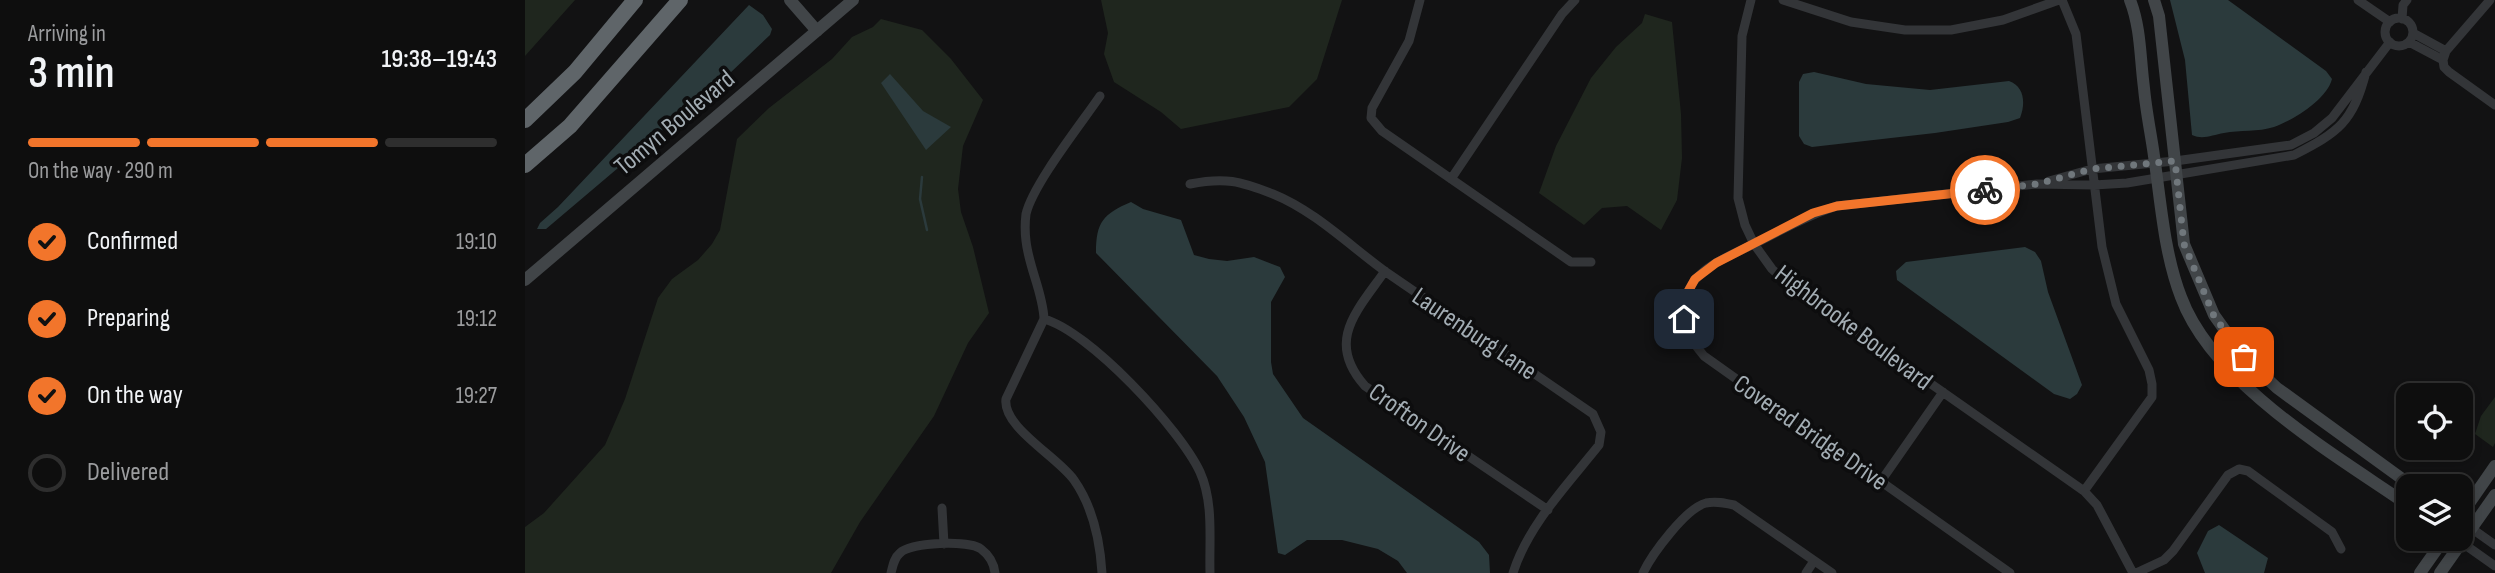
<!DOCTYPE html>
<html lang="en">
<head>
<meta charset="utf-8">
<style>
	:root { --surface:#0e0e0e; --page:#171717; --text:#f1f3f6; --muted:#9b9c9e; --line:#2e2e2e; --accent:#f2752b }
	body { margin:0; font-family:"Sofia Sans Condensed",sans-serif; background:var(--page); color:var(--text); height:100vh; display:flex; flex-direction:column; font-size:26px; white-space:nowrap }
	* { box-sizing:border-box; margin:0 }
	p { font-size:23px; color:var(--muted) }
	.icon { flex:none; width:38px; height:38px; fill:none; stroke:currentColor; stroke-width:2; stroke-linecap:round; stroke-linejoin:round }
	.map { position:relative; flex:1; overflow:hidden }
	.sheet { display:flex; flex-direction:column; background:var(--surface); width:525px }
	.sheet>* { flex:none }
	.fabs { position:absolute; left:1871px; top:383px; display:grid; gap:14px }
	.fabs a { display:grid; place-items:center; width:77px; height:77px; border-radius:14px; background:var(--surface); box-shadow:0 4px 10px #0003,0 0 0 2px var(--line); font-size:35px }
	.pin { position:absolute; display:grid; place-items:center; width:60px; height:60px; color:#fff; margin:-30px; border-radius:14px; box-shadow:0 4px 10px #0006 }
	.courier { position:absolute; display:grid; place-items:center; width:70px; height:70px; margin:-35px; border:5px solid #f2752b; border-radius:50%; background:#fff; color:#222; box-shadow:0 2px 9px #0007 }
	.head em { font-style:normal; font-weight:600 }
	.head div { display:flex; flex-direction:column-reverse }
	.head { display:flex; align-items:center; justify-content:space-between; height:119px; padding:0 28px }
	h1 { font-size:46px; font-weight:600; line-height:52px }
	.bar { display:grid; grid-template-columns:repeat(4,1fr); gap:10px 7px; align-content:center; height:84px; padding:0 28px }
	.bar i { height:9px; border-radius:5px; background:var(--line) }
	.bar .on { background:var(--accent) }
	.bar p { grid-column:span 4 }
	ol { padding:0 28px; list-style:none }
	li { display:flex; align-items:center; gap:21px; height:77px }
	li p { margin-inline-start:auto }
	li .icon { padding:7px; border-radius:50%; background:var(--accent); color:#111; stroke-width:4 }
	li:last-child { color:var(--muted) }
	li i { width:38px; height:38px; border:4px solid var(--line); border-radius:50% }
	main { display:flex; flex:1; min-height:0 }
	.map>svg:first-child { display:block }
</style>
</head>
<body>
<main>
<section class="sheet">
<div class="head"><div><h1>3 min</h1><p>Arriving in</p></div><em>19:38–19:43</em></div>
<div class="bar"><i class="on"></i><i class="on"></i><i class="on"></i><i></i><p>On the way · 290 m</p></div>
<ol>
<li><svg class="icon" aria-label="check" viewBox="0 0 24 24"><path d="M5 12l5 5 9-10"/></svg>Confirmed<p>19:10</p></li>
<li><svg class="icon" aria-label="check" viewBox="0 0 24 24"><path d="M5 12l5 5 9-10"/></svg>Preparing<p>19:12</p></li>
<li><svg class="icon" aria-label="check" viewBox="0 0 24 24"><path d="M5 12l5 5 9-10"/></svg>On the way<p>19:27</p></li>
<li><i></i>Delivered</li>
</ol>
</section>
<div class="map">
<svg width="1970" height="573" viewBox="0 0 1970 573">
	<rect width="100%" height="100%" fill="#121213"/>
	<path fill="#1f261e" d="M 0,0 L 50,0 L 0,56 Z
		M 576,0 L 817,0 L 792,79 L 764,107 L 656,129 L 636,112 L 589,82 L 579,54 L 583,33 Z
		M 1120,14 L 1147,22 L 1156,114 L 1157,158 L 1152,200 L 1136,230 L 1102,206 L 1077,208 L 1059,225 L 1014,193 L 1031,146 L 1066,78 L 1091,47 L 1117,23 Z
		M 356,19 L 397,30 L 426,59 L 458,100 L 438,146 L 433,189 L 436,212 L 448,247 L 464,313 L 443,343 L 409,416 L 335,522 L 306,573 L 0,573 L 0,527 L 19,513 L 80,445 L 100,399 L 133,298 L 147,279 L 173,260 L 187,244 L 195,230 L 212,139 L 244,108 L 307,59 L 327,37 L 348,27 Z
		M 1970,397 L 1970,443 L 1968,447 L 1950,434 L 1956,416 Z"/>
	<path fill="#2b3a3c" d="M 1645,0 L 1703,0 L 1801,71 L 1807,79 C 1802,99 1769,120 1749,127 C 1733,132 1715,130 1699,133 C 1687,135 1678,140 1667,135 L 1660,60 Z
		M 224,5 L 238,15 L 247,29 L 245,35 L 204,74 L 21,229 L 12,229 L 15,223 L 33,207 Z
		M 1289,72 L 1341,84 L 1405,90 L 1484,81 C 1499,86 1501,103 1495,118 L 1483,122 L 1410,133 L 1287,147 L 1279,144 L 1274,136 L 1274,82 L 1278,74 Z
		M 365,74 L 398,111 L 426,127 L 401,150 L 356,83 Z
		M 606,202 L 618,209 L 656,220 L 669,255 L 684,259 L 702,261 L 729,257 L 755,267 L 760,277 L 746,302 L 746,362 L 748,374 L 778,418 L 954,542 L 964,555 L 965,573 L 882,573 L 873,561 L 853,549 L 817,540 L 782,540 L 760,555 L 753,553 L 740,462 L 719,417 L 692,376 L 571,253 C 571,222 578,214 606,202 Z
		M 1500,247 L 1510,252 L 1516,261 L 1523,292 L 1557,385 L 1552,394 L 1545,399 L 1529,394 L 1372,280 L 1371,271 L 1381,262 Z
		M 1694,525 L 1743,558 L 1739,573 L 1680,573 L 1672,553 L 1683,531 Z"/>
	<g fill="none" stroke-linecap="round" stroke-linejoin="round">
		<path stroke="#2b3a3c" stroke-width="2.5" d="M 397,177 L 395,199 L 402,230"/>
		<path stroke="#333538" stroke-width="9" d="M 895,0 L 884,41 L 847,108 L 846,118 L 857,131 L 1046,262 L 1066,262
			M 1226,0 L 1217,36 L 1213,198 L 1220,225 L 1229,244 L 1247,269 L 1262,283 L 1559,491 L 1572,505 L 1608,573
			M 1258,0 L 1326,22 L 1380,30 L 1426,30 L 1478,20 L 1534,0
			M 1537,0 L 1551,34 L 1577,247 L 1591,304 L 1624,370 L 1627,384 L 1627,397 L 1559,491
			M 1833,0 L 1865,22
			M1860 32a14 14 0 1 1 28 0a14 14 0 1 1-28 0Z
			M 1877,19 L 1878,5 L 1882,0
			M 1888,33 L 1921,51
			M 1884,42 L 1918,60 L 1919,67 L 1924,72 L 1970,105
			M 1918,60 L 1921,51 L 1965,0
			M 575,96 C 556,124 508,184 501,214 C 500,222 500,233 501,241 C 504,268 518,293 519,319 L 481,399 C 477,427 533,457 549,480 C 568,507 575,540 577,573
			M 926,179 L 1037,14 L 1050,0
			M 1524,181 L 1567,169 L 1650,161 L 1766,145 L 1789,133 L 1807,118 L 1865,42
			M 665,184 C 700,177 715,181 748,194 C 790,211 825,246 861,272 C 930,320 999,366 1068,414 L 1076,432 L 1074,445 C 1043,484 1003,525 988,573
			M 860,271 C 832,311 800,341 840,386 L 1023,510
			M 519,319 C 564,331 655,429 675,472 C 689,503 684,540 685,573
			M 1356,481 L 1418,392
			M 417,508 L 419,544
			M 1946,528 L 1970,545
			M 1936,542 L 1970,566
			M 366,573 C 368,565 369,558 375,553 C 386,542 444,540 456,549 C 464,555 469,564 470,573
			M 1118,573 C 1127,554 1161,508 1181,503 C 1191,501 1200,503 1209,505 L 1307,573
			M 1281,573 L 1289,561
			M 1485,573 L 1179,356 C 1165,339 1159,330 1160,307 C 1161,269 1204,257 1233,242 C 1259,229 1283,215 1312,206 L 1512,184 L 1569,185 L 1602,183 L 1769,155 C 1814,132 1828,122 1841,72
			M 1611,573 L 1639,560 L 1648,551 L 1703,475 L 1714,469 L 1723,471 L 1807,532 L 1816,549"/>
		<path stroke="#414548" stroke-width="12" d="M 265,0 L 292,31
			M 1605,0 C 1616,28 1615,58 1619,88 C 1621,111 1626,134 1629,156 C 1636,203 1639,253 1656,297 C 1688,384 1809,454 1883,505
			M 1629,0 L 1634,16 L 1659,244 L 1689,315 L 1719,357 L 1752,388 L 1887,486
			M 0,280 L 328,0
			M 1936,515 L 1970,466
			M 1895,573 L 1919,539
			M 1915,573 L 1970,495"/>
		<path stroke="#5f6569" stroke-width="16" d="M 0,120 L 50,72 L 110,0
			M 0,165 L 45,126 L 155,0"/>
	</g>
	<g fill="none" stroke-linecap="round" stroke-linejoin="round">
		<path stroke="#70777c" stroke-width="7" stroke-dasharray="0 12.6" d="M 1460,190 L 1512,184 L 1567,169 L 1650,161 L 1659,244 L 1689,316 L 1719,357"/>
		<path stroke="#f2752b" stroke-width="9" d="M 1159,319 L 1160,297 L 1170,279 L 1191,263 L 1288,213 L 1312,206 L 1460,190"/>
	</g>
	<g text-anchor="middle" stroke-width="7" stroke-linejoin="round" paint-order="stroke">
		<g font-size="26" fill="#a3adb4" stroke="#0d0d0e">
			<text transform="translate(149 122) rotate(-40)" y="9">Tomyn Boulevard</text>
			<text transform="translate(1329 327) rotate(37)" y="9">Highbrooke Boulevard</text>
			<text transform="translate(950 333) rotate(34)" y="9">Laurenburg Lane</text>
			<text transform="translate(895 422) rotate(35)" y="9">Crofton Drive</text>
			<text transform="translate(1286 432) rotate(35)" y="9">Covered Bridge Drive</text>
		</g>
	</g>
</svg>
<div class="fabs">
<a><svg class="icon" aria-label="locate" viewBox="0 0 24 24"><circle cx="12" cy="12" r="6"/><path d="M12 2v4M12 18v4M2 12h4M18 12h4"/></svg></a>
<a><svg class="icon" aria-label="layers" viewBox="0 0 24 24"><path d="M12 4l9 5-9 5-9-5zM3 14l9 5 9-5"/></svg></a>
</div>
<div class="pin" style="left:1719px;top:357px;background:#ea580c"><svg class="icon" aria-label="bag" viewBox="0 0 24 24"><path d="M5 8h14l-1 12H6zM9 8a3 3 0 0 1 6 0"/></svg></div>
<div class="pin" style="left:1159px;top:319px;background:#1f2937"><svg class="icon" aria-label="home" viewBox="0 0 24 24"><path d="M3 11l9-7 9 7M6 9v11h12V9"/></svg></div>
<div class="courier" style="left:1460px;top:190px"><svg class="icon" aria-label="bike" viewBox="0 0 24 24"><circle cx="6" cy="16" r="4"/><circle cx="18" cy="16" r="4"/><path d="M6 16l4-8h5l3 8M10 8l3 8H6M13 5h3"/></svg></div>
</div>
</main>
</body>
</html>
